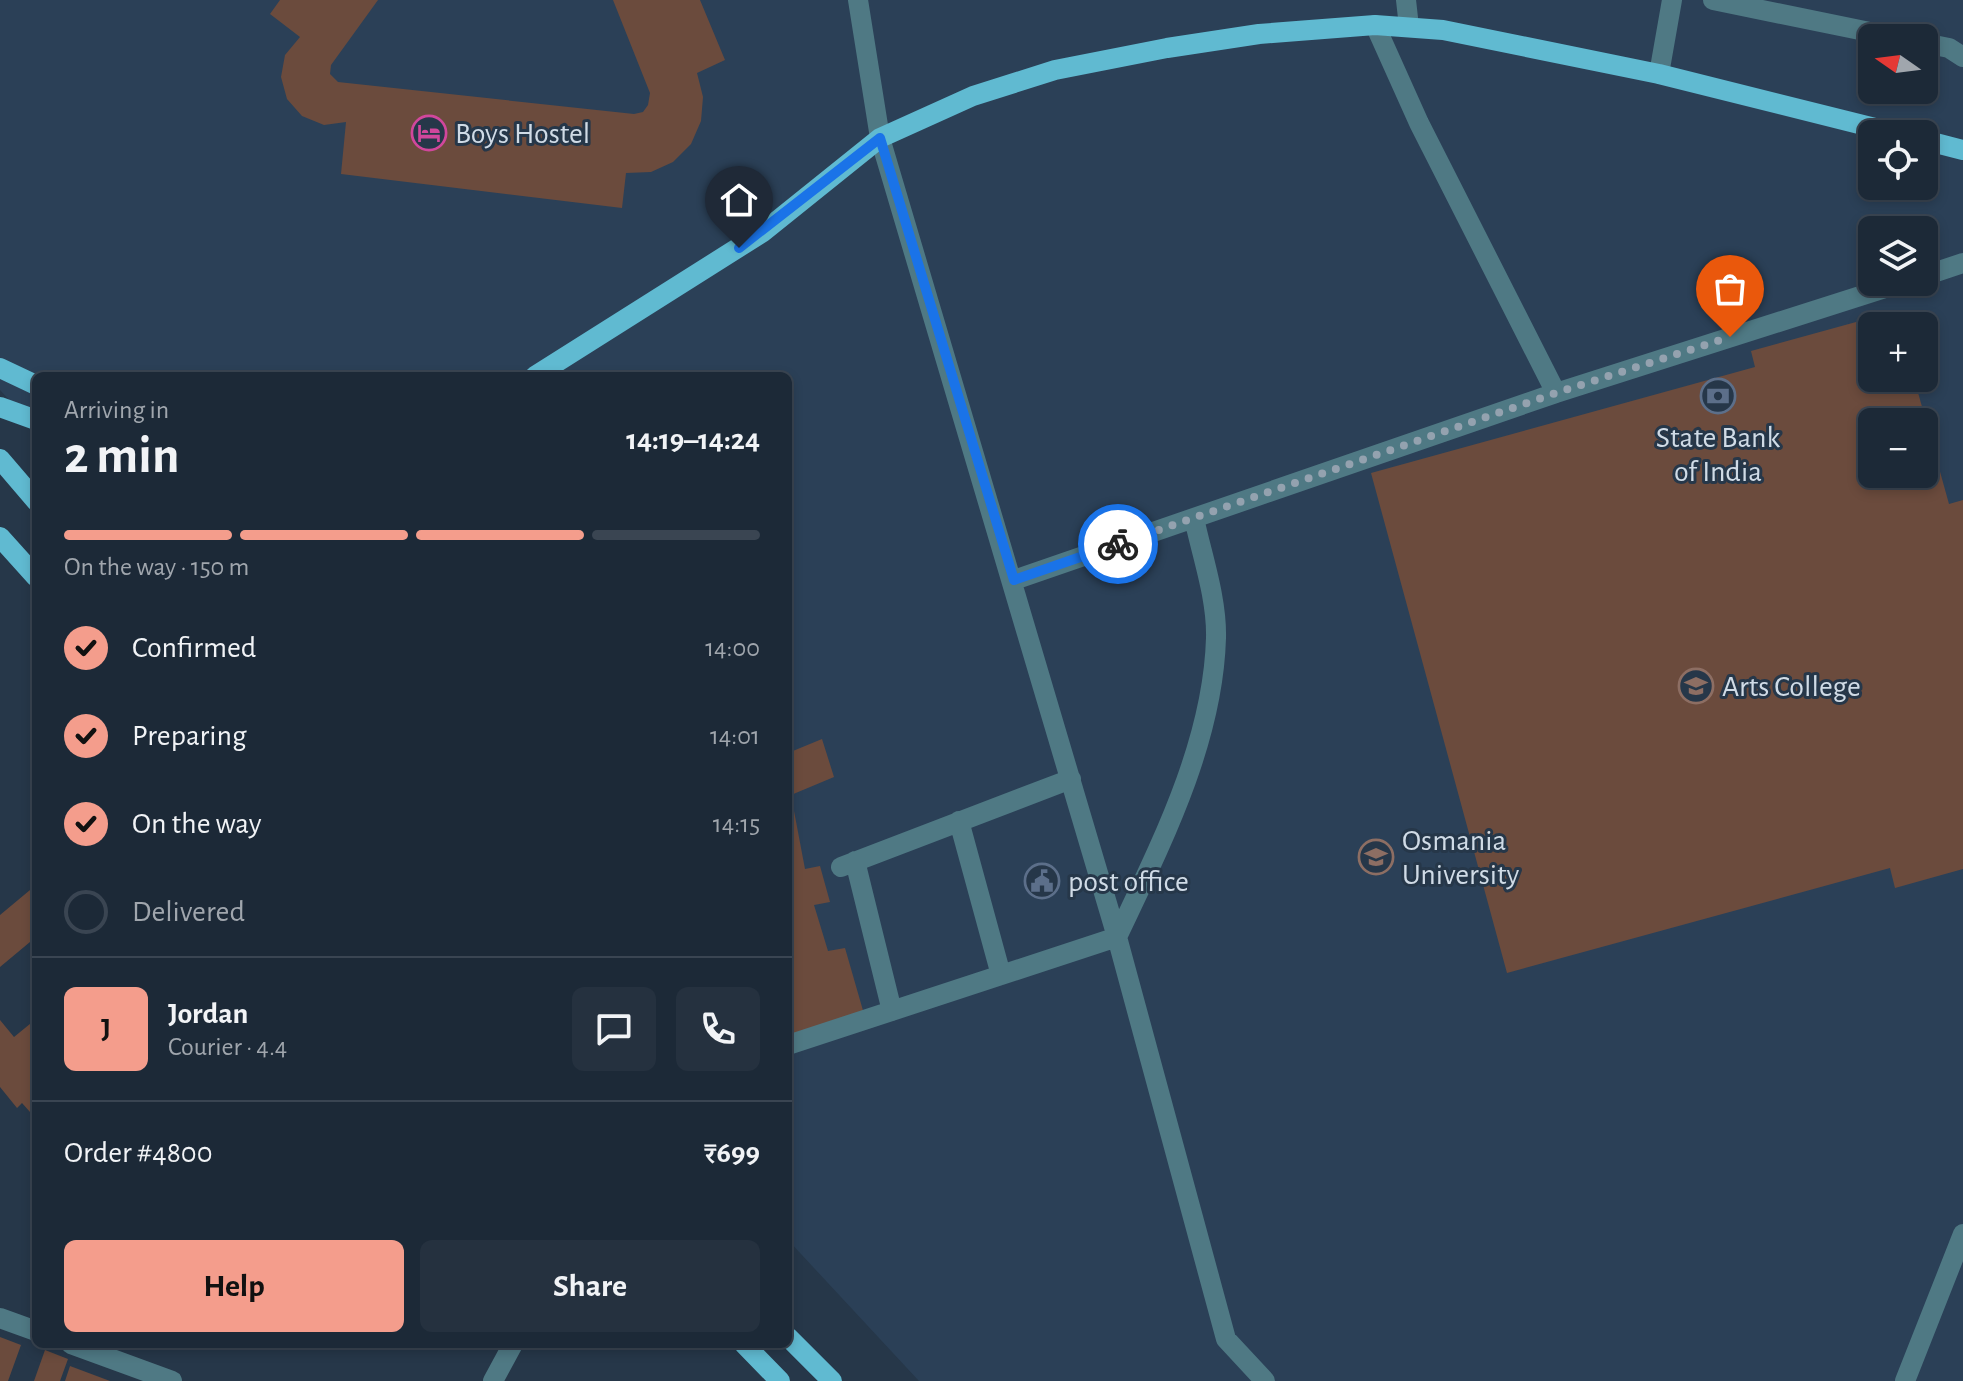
<!DOCTYPE html>
<html lang="en">
<head>
<meta charset="utf-8">
<style>
	:root { --surface:#1c2937; --page:#25313f; --text:#f1f3f6; --muted:#a0a6ad; --line:#3a4552; --accent:#f49d8c }
	body { margin:0; font-family:"Alegreya Sans",sans-serif; background:var(--page); color:var(--text); height:100vh; display:flex; flex-direction:column; font-size:30px; white-space:nowrap }
	* { box-sizing:border-box; margin:0 }
	p { font-size:26px; color:var(--muted) }
	.icon { flex:none; width:44px; height:44px; fill:none; stroke:currentColor; stroke-width:2; stroke-linecap:round; stroke-linejoin:round }
	.map { position:relative; flex:1; overflow:hidden }
	.sheet { position:absolute; left:32px; top:372px; width:760px; height:976px; display:flex; flex-direction:column; background:var(--surface); border-radius:12px; box-shadow:0 4px 12px #0003,0 0 0 2px var(--line) }
	.sheet>* { flex:none }
	.needle { width:52px; rotate:284deg }
	.tools { position:absolute; left:1858px; top:24px; display:grid; gap:16px }
	.tools a { display:grid; place-items:center; width:80px; height:80px; border-radius:12px; background:var(--surface); box-shadow:0 4px 12px #0003,0 0 0 2px var(--line); font-size:40px }
	.pin { position:absolute; display:grid; place-items:center; width:68px; height:68px; color:#fff; margin:-82px -34px; border-radius:50% 50% 50% 0; rotate:-45deg; box-shadow:0 0 8px #0007 }
	.pin .icon { rotate:45deg }
	.courier { position:absolute; display:grid; place-items:center; width:80px; height:80px; margin:-40px; border:6px solid #1a73e8; border-radius:50%; background:#fff; color:#222; box-shadow:0 2px 10px #0007 }
	.overview em { font-style:normal; font-weight:700 }
	.overview div { display:flex; flex-direction:column-reverse }
	.overview { display:flex; align-items:center; justify-content:space-between; height:136px; padding:0 32px }
	h1 { font-size:52px; font-weight:700; line-height:60px }
	.bar { display:grid; grid-template-columns:repeat(4,1fr); gap:12px 8px; align-content:center; height:96px; padding:0 32px }
	.bar i { height:10px; border-radius:6px; background:var(--line) }
	.bar .on { background:var(--accent) }
	.bar p { grid-column:span 4 }
	.line { display:flex; align-items:center; gap:20px; padding:0 32px; border-top:2px solid var(--line) }
	.line div { flex:1 }
	.round { display:grid; place-items:center; flex:none; width:84px; height:84px; border-radius:12px; background:var(--page) }
	ol { padding:0 32px; list-style:none }
	li { display:flex; align-items:center; gap:24px; height:88px }
	li p { margin-inline-start:auto }
	li .icon { padding:8px; border-radius:50%; background:var(--accent); color:#111; stroke-width:4 }
	li:last-child { color:var(--muted) }
	li i { width:44px; height:44px; border:4px solid var(--line); border-radius:50% }
	.action { display:flex; gap:16px; margin-top:auto; padding:16px 32px }
	.action a { flex:1; height:92px; border-radius:12px; background:var(--accent); color:#111; font-size:32px; font-weight:700; line-height:92px; text-align:center }
	.action a+a { background:var(--page); color:var(--text) }
	.map>svg:first-child { display:block }
</style>
</head>
<body>
<div class="map">
<svg width="1963" height="1381" viewBox="0 0 1963 1381">
	<rect width="100%" height="100%" fill="#263749"/>
	<path fill="#2b4057" fill-rule="evenodd" d="M 0,0 L 1963,0 L 1963,1381 L 919,1381 L 788,1240 L 788,376 L 36,376 L 36,429 L 0,390 ZM 1872,38 L 1924,38 L 1924,90 L 1872,90 ZM 1872,134 L 1924,134 L 1924,186 L 1872,186 ZM 1872,230 L 1924,230 L 1924,282 L 1872,282 ZM 1872,326 L 1924,326 L 1924,378 L 1872,378 ZM 1872,422 L 1924,422 L 1924,474 L 1872,474 Z"/>
	<path fill="#6b4b3d" fill-rule="evenodd" d="M 280,0 L 378,0 L 331,65 L 330,74 L 338,82 L 634,114 L 643,112 L 648,105 L 650,93 L 613,0 L 700,0 L 725,60 L 697,73 L 703,97 L 701,121 L 691,144 L 673,162 L 651,172 L 626,173 L 622,208 L 341,174 L 346,122 L 324,125 L 302,116 L 287,99 L 281,77 L 285,55 L 300,37 L 270,14 Z
		M 1896,311 L 1900,326 L 1872,326 L 1872,378 L 1914,378 L 1949,504 L 1963,500 L 1963,869 L 1895,888 L 1890,868 L 1507,973 L 1371,473 L 1755,367 L 1751,351 ZM 1872,422 L 1924,422 L 1924,474 L 1872,474 Z
		M 788,590 L 791,592 L 794,621 L 788,621 Z
		M 822,739 L 834,777 L 791,795 L 805,869 L 820,866 L 830,902 L 814,905 L 828,951 L 845,948 L 864,1014 L 789,1036 L 788,753 Z
		M 36,885 L 36,937 L 0,967 L 0,915 Z
		M 36,1019 L 36,1107 L 30,1112 L 22,1103 L 17,1108 L 0,1087 L 0,1020 L 14,1037 Z
		M 0,1337 L 21,1345 L 8,1381 L 0,1381 Z
		M 45,1350 L 68,1359 L 60,1381 L 34,1381 Z
		M 70,1366 L 110,1381 L 65,1381 Z"/>
	<g fill="none" stroke-linecap="round" stroke-linejoin="round">
		<path stroke="#4f7984" stroke-width="20" d="M 858,0 L 880,138 L 1117,937 L 1226,1339 L 1265,1381
			M 1406,0 L 1409,27
			M 1713,0 L 1899,38
			M 1375,25 L 1419,123 L 1556,393
			M 1924,43 L 1949,48 L 1963,57
			M 1659,74 L 1672,0
			M 1924,276 L 1963,263
			M 1014,580 L 1556,393 L 1904,282
			M 959,821 L 1001,975
			M 855,861 L 892,1011
			M 841,867 L 1071,779
			M 788,1045 L 1117,937 C 1161,844 1213,743 1216,638 C 1217,598 1202,556 1194,518
			M 0,1318 L 36,1331
			M 71,1344 L 172,1381
			M 493,1381 L 513,1344
			M 1905,1381 L 1963,1234"/>
		<path stroke="#60bad1" stroke-width="20" d="M 1924,140 L 1963,150
			M 0,368 L 36,385
			M 535,376 L 763,232 L 880,138 L 973,96 L 1055,70 L 1167,48 L 1259,34 L 1375,25 L 1443,30 L 1659,74 L 1899,134
			M 0,407 L 36,420
			M 0,459 L 36,501
			M 0,537 L 36,577
			M 788,1337 L 832,1381
			M 744,1344 L 780,1381"/>
	</g>
	<g fill="none" stroke-linecap="round" stroke-linejoin="round">
		<path stroke="#94a2af" stroke-width="8" stroke-dasharray="0 14.4" d="M 1118,544 L 1556,393 L 1730,337"/>
		<path stroke="#1a73e8" stroke-width="10" d="M 739,248 L 880,138 L 1014,580 L 1118,544"/>
	</g>
	<defs>
		<g id="hotel-ring" transform="scale(1.8)"><circle r="9.5" fill="#263749" stroke="#d1479c" stroke-width="1.5"/><path d="M-6-4.5h1.5V1H6V5H4.5V3h-9V5H-6ZM-4 0a1.8 1.8 0 1 1 3.6 0ZM.5 0V-2.5h3Q6-2.5 6 0Z" fill="#d1479c"/></g>
		<g id="bank-ring" transform="scale(1.8)"><circle r="9.5" fill="#263749" stroke="#5c6f8a" stroke-width="1.5"/><path d="M-6-4H6V4H-6ZM0-2.3a2.3 2.3 0 1 0 0 4.6a2.3 2.3 0 1 0 0-4.6Z" fill="#5c6f8a"/></g>
		<g id="university-ring" transform="scale(1.8)"><circle r="9.5" fill="#263749" stroke="#8d6e63" stroke-width="1.5"/><path d="M0-5L7-2L0 1L-7-2ZM-4 1L0 2.5L4 1V4Q0 6-4 4Z" fill="#8d6e63"/></g>
		<g id="civic-ring" transform="scale(1.8)"><circle r="9.5" fill="#263749" stroke="#5c6f8a" stroke-width="1.5"/><path d="M-.6-6.5H3V-4.5H.6V-3L4-1V1h2V6H-6V1h2V-1L-.6-3ZM-1.2 2.5V6h2.4V2.5Z" fill="#5c6f8a"/></g>
	</defs>
	<g fill-rule="evenodd">
		<use href="#hotel-ring" x="429" y="133"/>
		<use href="#bank-ring" x="1718" y="396"/>
		<use href="#university-ring" x="1696" y="686"/>
		<use href="#university-ring" x="1376" y="857"/>
		<use href="#civic-ring" x="1042" y="881"/>
	</g>
	<g text-anchor="middle" stroke-width="6" stroke-linejoin="round" paint-order="stroke">
		<g font-size="30" fill="#d0dbe6" stroke="#263749" text-anchor="start">
			<text x="455" y="143">Boys Hostel</text>
			<text x="1718" y="447" text-anchor="middle">State Bank<tspan x="1718" dy="34">of India</tspan></text>
			<text x="1722" y="696">Arts College</text>
			<text x="1402" y="850">Osmania<tspan x="1402" dy="34">University</tspan></text>
			<text x="1068" y="891">post office</text>
		</g>
	</g>
</svg>
<div class="tools">
<a><svg class="needle" viewBox="-14 -14 28 28"><path d="M0-13l5 13h-10z" fill="#e53935"/><path d="M0 13l5-13h-10z" fill="#a0a6ad"/></svg></a>
<a><svg class="icon" aria-label="locate" viewBox="0 0 24 24"><circle cx="12" cy="12" r="6"/><path d="M12 2v4M12 18v4M2 12h4M18 12h4"/></svg></a>
<a><svg class="icon" aria-label="layers" viewBox="0 0 24 24"><path d="M12 4l9 5-9 5-9-5zM3 14l9 5 9-5"/></svg></a>
<a>+</a>
<a>−</a>
</div>
<div class="pin" style="left:1730px;top:337px;background:#ea580c"><svg class="icon" aria-label="bag" viewBox="0 0 24 24"><path d="M5 8h14l-1 12H6zM9 8a3 3 0 0 1 6 0"/></svg></div>
<div class="pin" style="left:739px;top:248px;background:#1f2937"><svg class="icon" aria-label="home" viewBox="0 0 24 24"><path d="M3 11l9-7 9 7M6 9v11h12V9"/></svg></div>
<div class="courier" style="left:1118px;top:544px"><svg class="icon" aria-label="bike" viewBox="0 0 24 24"><circle cx="6" cy="16" r="4"/><circle cx="18" cy="16" r="4"/><path d="M6 16l4-8h5l3 8M10 8l3 8H6M13 5h3"/></svg></div>
<section class="sheet">
<div class="overview"><div><h1>2 min</h1><p>Arriving in</p></div><em>14:19–14:24</em></div>
<div class="bar"><i class="on"></i><i class="on"></i><i class="on"></i><i></i><p>On the way · 150 m</p></div>
<ol>
<li><svg class="icon" aria-label="check" viewBox="0 0 24 24"><path d="M5 12l5 5 9-10"/></svg>Confirmed<p>14:00</p></li>
<li><svg class="icon" aria-label="check" viewBox="0 0 24 24"><path d="M5 12l5 5 9-10"/></svg>Preparing<p>14:01</p></li>
<li><svg class="icon" aria-label="check" viewBox="0 0 24 24"><path d="M5 12l5 5 9-10"/></svg>On the way<p>14:15</p></li>
<li><i></i>Delivered</li>
</ol>
<div class="line" style="height:144px"><b class="round" style="background:var(--accent);color:#111">J</b><div><b>Jordan</b><p>Courier · 4.4</p></div><a class="round"><svg class="icon" aria-label="chat" viewBox="0 0 24 24"><path d="M4 5h16v11H9l-5 4z"/></svg></a><a class="round"><svg class="icon" aria-label="phone" viewBox="0 0 24 24"><path d="M5 4h4l2 5-3 2q2 4 5 5l2-3 5 2v4C11 20 4 13 5 4z"/></svg></a></div>
<div class="line" style="height:104px"><div>Order #4800</div><b>₹699</b></div>
<div class="action"><a>Help</a><a>Share</a></div>
</section>
</div>
</body>
</html>
